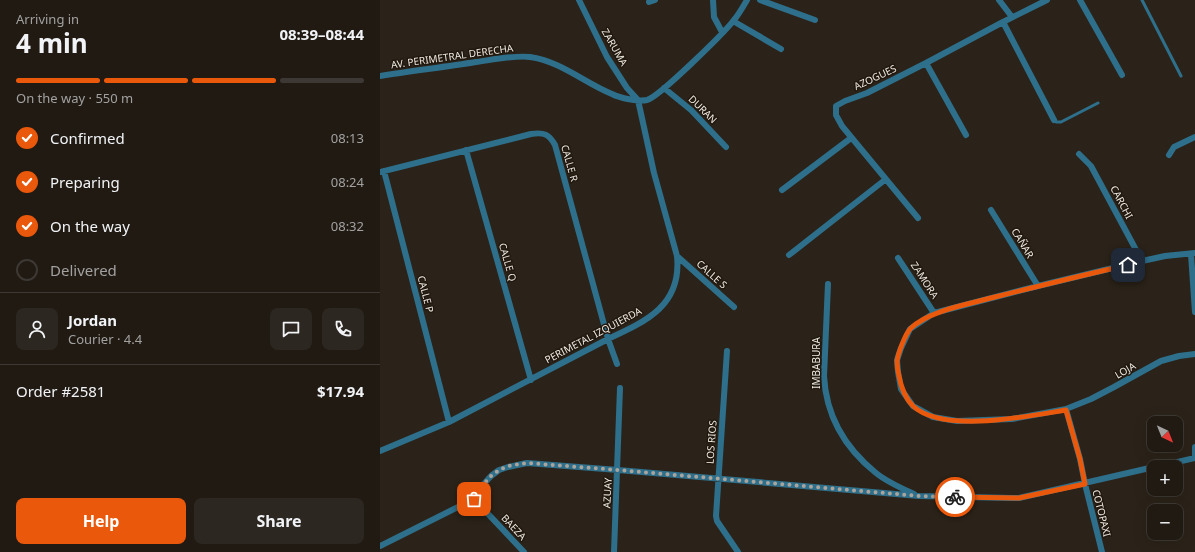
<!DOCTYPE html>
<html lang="en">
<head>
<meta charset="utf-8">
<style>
	:root { --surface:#201a13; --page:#2d2721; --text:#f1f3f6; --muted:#a2a1a0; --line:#3d3833; --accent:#ea580c }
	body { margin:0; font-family:"Noto Sans",sans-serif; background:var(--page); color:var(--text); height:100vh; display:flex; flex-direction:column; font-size:15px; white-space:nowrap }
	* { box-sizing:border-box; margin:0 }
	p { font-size:13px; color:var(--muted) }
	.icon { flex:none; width:22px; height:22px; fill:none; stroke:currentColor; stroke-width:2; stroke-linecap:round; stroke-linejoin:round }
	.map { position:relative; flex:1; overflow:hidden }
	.side { display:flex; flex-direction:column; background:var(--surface); width:380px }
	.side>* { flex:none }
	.needle { width:26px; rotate:137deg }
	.tools { position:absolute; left:767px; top:416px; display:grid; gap:8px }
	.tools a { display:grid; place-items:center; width:36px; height:36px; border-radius:8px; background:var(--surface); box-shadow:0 4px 16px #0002,0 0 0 1px var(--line); font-size:20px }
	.pin { position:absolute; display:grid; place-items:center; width:34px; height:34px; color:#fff; margin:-17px; border-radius:8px; box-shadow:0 2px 6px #0006 }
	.courier { position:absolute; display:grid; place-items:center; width:40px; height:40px; margin:-20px; border:3px solid #ea580c; border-radius:50%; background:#fff; color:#222; box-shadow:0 1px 5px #0007 }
	.headline em { font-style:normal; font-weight:700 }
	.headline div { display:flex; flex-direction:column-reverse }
	.headline { display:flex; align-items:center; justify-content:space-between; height:68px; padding:0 16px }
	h1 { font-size:26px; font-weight:700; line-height:30px }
	.bar { display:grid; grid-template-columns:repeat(4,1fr); gap:6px 4px; align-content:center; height:48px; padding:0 16px }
	.bar i { height:5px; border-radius:3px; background:var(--line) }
	.bar .on { background:var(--accent) }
	.bar p { grid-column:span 4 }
	.line { display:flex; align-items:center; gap:10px; padding:0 16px; border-top:1px solid var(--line) }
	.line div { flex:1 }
	.round { display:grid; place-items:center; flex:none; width:42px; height:42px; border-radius:8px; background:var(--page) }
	ol { padding:0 16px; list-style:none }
	li { display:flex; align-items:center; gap:12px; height:44px }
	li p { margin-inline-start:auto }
	li .icon { padding:4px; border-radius:50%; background:var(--accent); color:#fff; stroke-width:4 }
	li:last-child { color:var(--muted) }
	li i { width:22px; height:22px; border:2px solid var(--line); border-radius:50% }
	.button { display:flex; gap:8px; margin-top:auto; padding:8px 16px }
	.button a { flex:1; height:46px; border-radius:8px; background:var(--accent); color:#fff; font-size:16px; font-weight:700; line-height:46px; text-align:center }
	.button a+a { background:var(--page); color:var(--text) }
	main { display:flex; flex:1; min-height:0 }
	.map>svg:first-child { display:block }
</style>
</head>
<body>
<main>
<section class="side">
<div class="headline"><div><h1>4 min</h1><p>Arriving in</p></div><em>08:39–08:44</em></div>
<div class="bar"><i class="on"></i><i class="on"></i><i class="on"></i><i></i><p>On the way · 550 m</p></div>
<ol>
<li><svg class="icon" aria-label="check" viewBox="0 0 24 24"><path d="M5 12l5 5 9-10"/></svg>Confirmed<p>08:13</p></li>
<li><svg class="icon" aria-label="check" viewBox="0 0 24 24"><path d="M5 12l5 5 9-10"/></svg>Preparing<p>08:24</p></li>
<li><svg class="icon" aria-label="check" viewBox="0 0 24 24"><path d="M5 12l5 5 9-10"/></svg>On the way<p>08:32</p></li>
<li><i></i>Delivered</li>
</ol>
<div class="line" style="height:72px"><a class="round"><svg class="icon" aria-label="person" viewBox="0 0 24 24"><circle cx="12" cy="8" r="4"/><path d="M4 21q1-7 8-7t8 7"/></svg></a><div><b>Jordan</b><p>Courier · 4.4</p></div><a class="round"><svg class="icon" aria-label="chat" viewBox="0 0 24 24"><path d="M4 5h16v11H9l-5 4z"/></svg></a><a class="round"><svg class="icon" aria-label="phone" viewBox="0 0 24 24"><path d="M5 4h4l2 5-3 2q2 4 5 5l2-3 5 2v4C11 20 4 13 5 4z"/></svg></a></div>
<div class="line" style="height:52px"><div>Order #2581</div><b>$17.94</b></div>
<div class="button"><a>Help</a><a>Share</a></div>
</section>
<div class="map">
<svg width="815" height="552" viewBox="0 0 815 552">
	<rect width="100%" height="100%" fill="#2b2319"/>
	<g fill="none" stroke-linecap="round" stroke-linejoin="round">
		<path stroke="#2e708c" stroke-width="3" d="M 762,0 L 801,76
			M 674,120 L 676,122 L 681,122 L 718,103"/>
		<path stroke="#2e708c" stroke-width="6" d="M 333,0 L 334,17 L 342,32
			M 380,0 L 435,20
			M 619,0 L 632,17
			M 700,0 L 742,75
			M 269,2 L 275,0
			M 353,21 L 401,49
			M 623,22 L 674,120
			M 546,63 L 586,135
			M 0,76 C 32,71 64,67 96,62 C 111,60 135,55 150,57 C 180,61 205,83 232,94 C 240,98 258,102 267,100 C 279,97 344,33 354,20 C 359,14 363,7 367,0
			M 284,88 L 311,110 L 346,147
			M 86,150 L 151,380
			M 699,154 L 711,166 L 762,261
			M 789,155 L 794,147 L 815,137
			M 4,171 L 69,422
			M 0,172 L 151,134 C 164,132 169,134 175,145 L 228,339 L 237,364
			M 402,190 L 471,138
			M 611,210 L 658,286
			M 538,218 L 462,126 L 456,115 L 456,106 L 465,101 L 487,93 L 546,63 L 623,22 L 667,0
			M 815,253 L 785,256 L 762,261 L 658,286 L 554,313 L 530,329 L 521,348 L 517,360 L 518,372 L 521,389 L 533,406 L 553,417 L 577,421 L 632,419 L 686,409 L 711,399 L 734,387 L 781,361 L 799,356 L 815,354
			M 811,254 L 815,312
			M 409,255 L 506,179
			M 297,256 L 354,307
			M 518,258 L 554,313
			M 448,284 L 444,376 C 446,416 465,448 496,473 C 507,482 521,488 534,494
			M 347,351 L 336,516 L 337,521 L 358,552
			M 686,409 L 700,459 L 705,484 L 722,552
			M 0,451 L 69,422 L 228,339 C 267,321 302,305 297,256 L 274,173 L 258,100 L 247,88 L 227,57 L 199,0
			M 776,467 L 815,458 L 815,447
			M 94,499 L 144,552
			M 0,546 L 94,499 L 101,487 L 111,476 L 119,470 L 128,467 L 147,463 L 238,470 L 539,496 L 632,498 L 639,498 L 774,467
			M 234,552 L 240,388"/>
	</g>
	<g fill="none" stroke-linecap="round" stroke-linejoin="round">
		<path stroke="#aaa49c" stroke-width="4" stroke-dasharray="0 7.2" d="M 94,499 L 101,487 L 111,476 L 119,470 L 128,466 L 147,463 L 238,470 L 539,496 L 575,497"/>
		<path stroke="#ea580c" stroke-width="5" d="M 575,497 L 639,498 L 705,484 L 700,459 L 686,410 C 649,416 563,434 533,406 C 525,398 521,387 519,376 C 518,372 517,366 517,361 C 518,354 525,334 531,328 C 550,310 590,304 615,297 C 659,286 703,275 748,265"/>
	</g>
	<g text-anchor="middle" stroke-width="3" stroke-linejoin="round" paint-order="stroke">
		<g font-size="10" fill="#eee9e2" stroke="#21190f">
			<text transform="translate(235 47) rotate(60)" y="4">ZARUMA</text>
			<text transform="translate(72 56) rotate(-8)" y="4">AV. PERIMETRAL DERECHA</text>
			<text transform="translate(495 77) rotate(-25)" y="4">AZOGUES</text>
			<text transform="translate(323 109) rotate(44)" y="4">DURAN</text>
			<text transform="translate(190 163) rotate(74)" y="4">CALLE R</text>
			<text transform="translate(742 202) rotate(62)" y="4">CARCHI</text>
			<text transform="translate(643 243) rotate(59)" y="4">CAÑAR</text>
			<text transform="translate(128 262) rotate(74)" y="4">CALLE Q</text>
			<text transform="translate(332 274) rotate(42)" y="4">CALLE S</text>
			<text transform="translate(545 280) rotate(57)" y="4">ZAMORA</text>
			<text transform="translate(46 294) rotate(76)" y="4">CALLE P</text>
			<text transform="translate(213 335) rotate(-28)" y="4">PERIMETAL IZQUIERDA</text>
			<text transform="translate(436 363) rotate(-90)" y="4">IMBABURA</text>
			<text transform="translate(745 370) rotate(-30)" y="4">LOJA</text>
			<text transform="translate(331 442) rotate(-86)" y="4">LOS RIOS</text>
			<text transform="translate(227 493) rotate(-87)" y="4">AZUAY</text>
			<text transform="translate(722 513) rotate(76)" y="4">COTOPAXI</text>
			<text transform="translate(134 527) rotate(47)" y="4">BAEZA</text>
		</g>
	</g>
</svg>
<div class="tools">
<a><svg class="needle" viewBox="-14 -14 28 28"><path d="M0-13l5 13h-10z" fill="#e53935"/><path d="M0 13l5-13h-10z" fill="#a2a1a0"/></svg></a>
<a>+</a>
<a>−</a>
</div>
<div class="pin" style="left:94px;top:499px;background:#ea580c"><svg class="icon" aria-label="bag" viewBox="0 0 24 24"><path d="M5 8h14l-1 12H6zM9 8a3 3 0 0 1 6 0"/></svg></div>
<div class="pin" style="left:748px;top:265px;background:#1f2937"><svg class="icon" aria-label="home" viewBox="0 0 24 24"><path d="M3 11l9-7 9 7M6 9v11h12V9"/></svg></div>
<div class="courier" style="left:575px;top:497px"><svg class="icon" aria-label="bike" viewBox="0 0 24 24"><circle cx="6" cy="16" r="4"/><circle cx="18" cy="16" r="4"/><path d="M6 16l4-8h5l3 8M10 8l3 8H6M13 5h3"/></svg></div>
</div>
</main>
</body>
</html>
